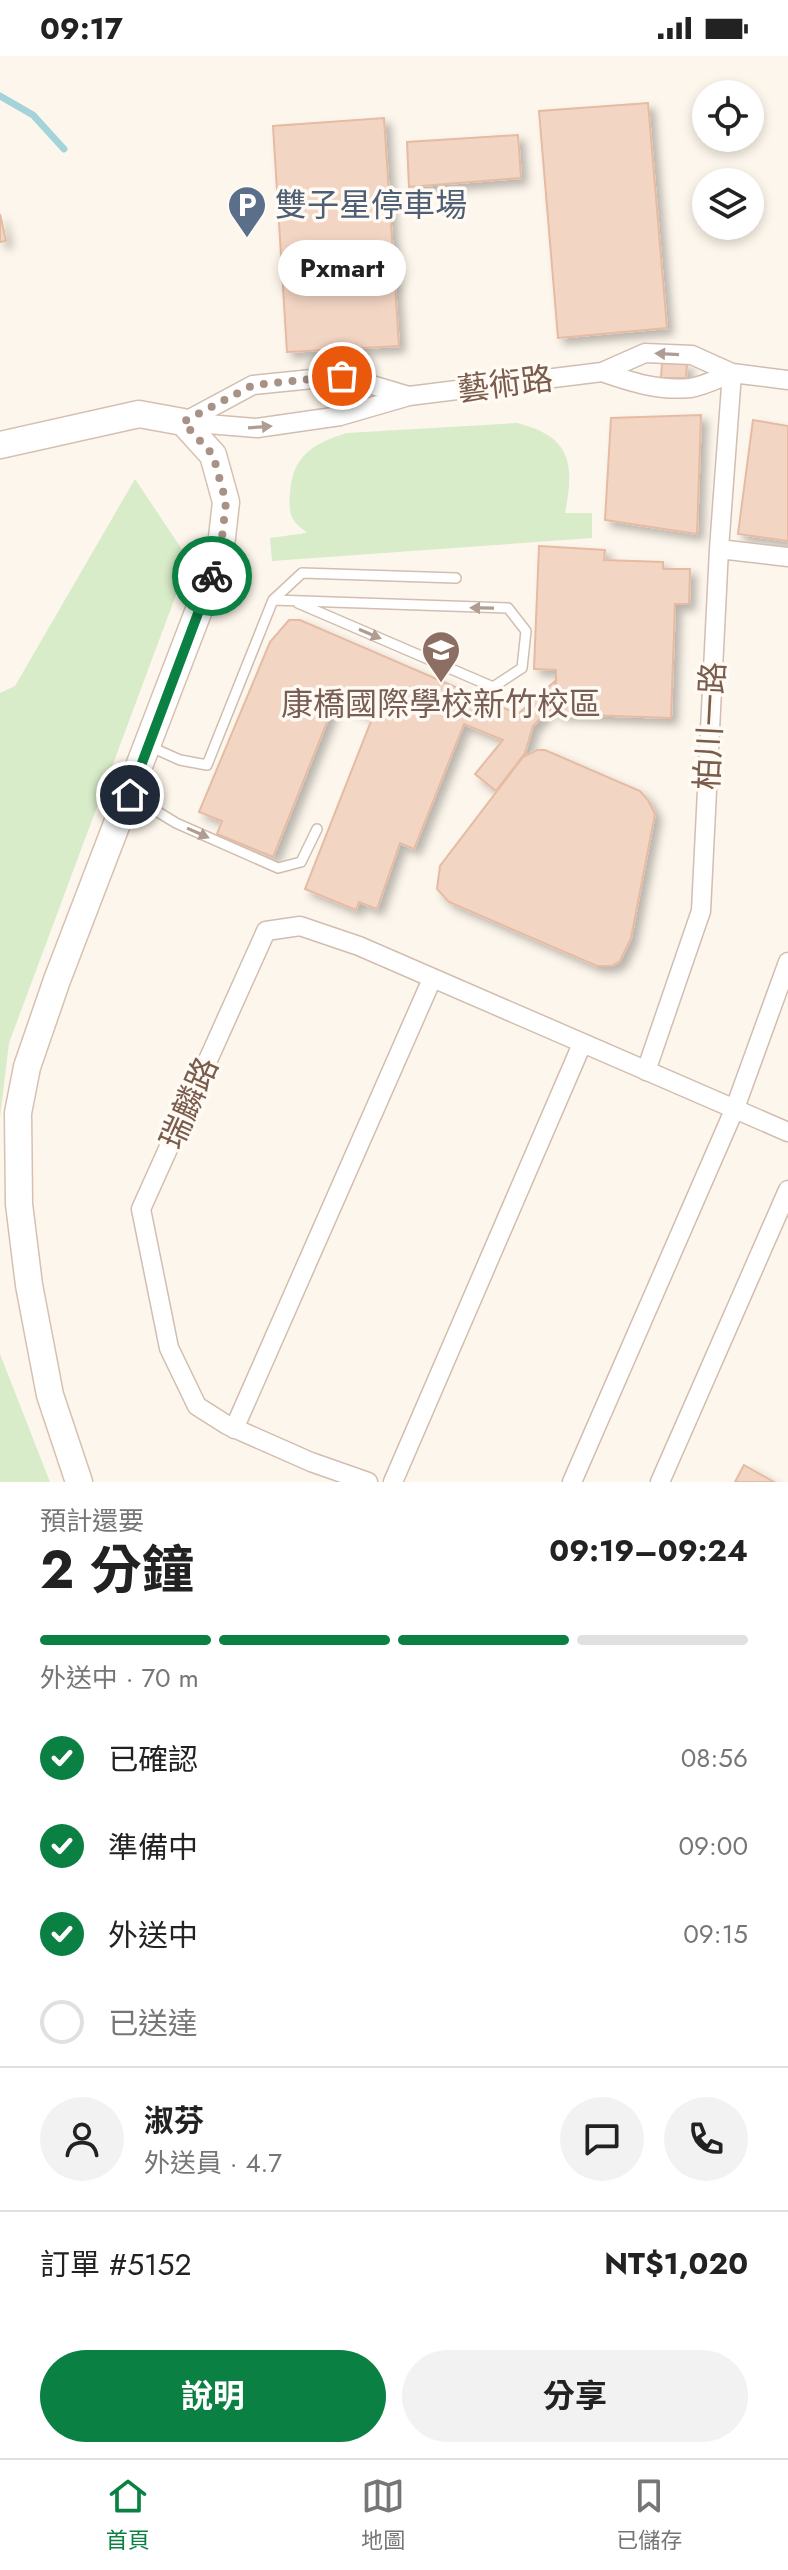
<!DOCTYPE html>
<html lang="zh-TW">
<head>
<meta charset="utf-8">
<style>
	:root { --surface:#fff; --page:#f2f2f2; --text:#222; --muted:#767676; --line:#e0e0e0; --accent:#0b8043 }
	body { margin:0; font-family:Jost,"Noto Sans TC",sans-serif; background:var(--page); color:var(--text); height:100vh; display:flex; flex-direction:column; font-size:30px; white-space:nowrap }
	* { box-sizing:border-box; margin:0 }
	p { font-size:26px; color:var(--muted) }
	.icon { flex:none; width:44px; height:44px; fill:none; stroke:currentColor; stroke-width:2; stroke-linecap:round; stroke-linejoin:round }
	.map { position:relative; height:1426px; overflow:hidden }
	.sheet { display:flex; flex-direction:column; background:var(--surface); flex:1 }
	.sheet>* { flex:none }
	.tools { position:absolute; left:692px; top:24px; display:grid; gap:16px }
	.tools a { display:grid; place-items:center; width:72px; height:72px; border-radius:50%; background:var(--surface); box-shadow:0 4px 12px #0003; font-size:40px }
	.pin { position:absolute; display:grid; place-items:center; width:68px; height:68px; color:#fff; margin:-34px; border:4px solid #fff; border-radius:50%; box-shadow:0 2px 8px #0007 }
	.courier { position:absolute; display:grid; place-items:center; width:80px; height:80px; margin:-40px; border:6px solid #0b8043; border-radius:50%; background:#fff; color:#222; box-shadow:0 2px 10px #0007 }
	.bubble { position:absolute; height:56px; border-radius:28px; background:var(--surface); box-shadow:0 4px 12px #0003; font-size:26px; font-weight:700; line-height:56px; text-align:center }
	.head em { font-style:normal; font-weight:700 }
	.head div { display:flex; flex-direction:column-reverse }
	.head { display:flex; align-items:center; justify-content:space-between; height:136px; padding:0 40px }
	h1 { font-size:52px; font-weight:700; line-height:60px }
	.bar { display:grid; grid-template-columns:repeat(4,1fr); gap:12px 8px; align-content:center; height:96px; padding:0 40px }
	.bar i { height:10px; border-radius:6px; background:var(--line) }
	.bar .current { background:var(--accent) }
	.bar p { grid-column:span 4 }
	.line { display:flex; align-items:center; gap:20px; padding:0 40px; border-top:2px solid var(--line) }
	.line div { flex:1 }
	.round { display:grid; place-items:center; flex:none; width:84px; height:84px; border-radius:42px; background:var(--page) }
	ol { padding:0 40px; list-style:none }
	li { display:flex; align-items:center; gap:24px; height:88px }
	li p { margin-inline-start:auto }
	li .icon { padding:8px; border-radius:50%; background:var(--accent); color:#fff; stroke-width:4 }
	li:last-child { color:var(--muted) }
	li i { width:44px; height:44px; border:4px solid var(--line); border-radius:50% }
	.action { display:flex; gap:16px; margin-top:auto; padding:16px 40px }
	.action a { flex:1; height:92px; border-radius:48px; background:var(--accent); color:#fff; font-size:32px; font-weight:700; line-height:92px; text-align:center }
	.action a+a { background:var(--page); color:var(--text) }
	.status { display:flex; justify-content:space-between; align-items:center; height:56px; padding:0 40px; background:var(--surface); direction:ltr }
	.status svg { height:22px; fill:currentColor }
	.dock { display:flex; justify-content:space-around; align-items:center; height:112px; border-top:2px solid var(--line); background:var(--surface); font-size:22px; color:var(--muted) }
	.dock a { display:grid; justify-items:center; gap:4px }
	.dock .current { color:var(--accent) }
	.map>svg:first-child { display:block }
</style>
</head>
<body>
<div class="status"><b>09:17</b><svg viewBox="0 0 49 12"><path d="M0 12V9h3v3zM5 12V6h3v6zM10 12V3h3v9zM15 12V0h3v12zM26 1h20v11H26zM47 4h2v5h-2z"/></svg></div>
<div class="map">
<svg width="788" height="1426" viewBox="0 0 788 1426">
	<defs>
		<filter id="shadow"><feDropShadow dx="6" dy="6" stdDeviation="4" flood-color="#0004"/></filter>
	</defs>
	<rect width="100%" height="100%" fill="#fdf6ec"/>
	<path fill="#d8ecc9" d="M 517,367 C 571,380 575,408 565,457 L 592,457 L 592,482 L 272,505 L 270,482 L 307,477 C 303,473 295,468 293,463 C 289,457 289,444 290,438 C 292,400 313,387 347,377 Z
		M 135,423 L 189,504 L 9,987 L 0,1061 L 0,637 L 15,630 Z
		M 0,1298 L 50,1426 L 0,1426 Z"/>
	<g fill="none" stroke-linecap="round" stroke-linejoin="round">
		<path stroke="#a5d3da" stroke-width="7" d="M 0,40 L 33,59 L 64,93"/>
	</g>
	<path fill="#f3d5c3" stroke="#e6bba3" stroke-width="2" filter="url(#shadow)" d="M 648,47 L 667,272 L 558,282 L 539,55 Z
		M 384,62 L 399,290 L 287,296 L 273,70 Z
		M 518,79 L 521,122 L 409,131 L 407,86 Z
		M 0,158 L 6,185 L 0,186 Z
		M 662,307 L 687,308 L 686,322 L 661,322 Z
		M 701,359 L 697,478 L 605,464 L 611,362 Z
		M 753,364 L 788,370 L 788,485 L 738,478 Z
		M 539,490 L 605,494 L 604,504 L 663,506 L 663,513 L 690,513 L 689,548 L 675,548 L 671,662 L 556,658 L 556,614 L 534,613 Z
		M 289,564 L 300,564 L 518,658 L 555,625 L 555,648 L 533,670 L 525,697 L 496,735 L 475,718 L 503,684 L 464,668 L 414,793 L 400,787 L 377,853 L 359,846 L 356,854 L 305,833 L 373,660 L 335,646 L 273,801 L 217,778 L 222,765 L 199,756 L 270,586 Z
		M 537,694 L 545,694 L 640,735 L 648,744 L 655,758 L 631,882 L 620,905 L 612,910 L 597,910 L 449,846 L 437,833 L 440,810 L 523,701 Z
		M 744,1409 L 774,1426 L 735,1426 Z"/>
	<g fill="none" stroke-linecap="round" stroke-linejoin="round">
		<g stroke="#d1beb0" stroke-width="12">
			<path id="service" d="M 273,544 L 302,517 L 456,522
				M 151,691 L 180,704 L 207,709 L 273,544 L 508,552 L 526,575 L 522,612 L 493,631 L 298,547
				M 130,739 L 176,767 L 278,812 L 301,806 L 317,773"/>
		</g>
		<g stroke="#d1beb0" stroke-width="21">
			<path id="minor" d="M 602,316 C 631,326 658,335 690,332 C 704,330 719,322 732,317
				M 183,366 L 257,372 L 340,360 L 409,340 L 602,316 L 645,297 L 692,299 L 732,317 L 788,324
				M 184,366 L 253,329 L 342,320 L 409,340
				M 719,493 L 788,501
				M 646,1015 L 701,855 L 719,493 L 732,317
				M 234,1373 L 432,923
				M 368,1426 L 311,1406 L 227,1369 L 197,1350 L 169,1292 L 141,1153 L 266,875 L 300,870 L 359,890 L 788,1076
				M 393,1426 L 582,988
				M 572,1426 L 735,1052 L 788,906
				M 660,1426 L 788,1134"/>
		</g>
		<g stroke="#d6c0b0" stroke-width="29">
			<path id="secondary" d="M 0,389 L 139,358 L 183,366 L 213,399 L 226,446 L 220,499 L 57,924 L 27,1011 L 18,1057 L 19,1148 L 29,1229 L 50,1339 L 79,1426"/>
		</g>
		<use href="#service" stroke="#fff" stroke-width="9"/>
		<use href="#minor" stroke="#fff" stroke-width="18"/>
		<use href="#secondary" stroke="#fff" stroke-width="26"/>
	</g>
	<defs><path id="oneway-solid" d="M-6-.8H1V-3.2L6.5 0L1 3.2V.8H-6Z" transform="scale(2)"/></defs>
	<g fill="#af9d94">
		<use href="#oneway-solid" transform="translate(667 298) rotate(-177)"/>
		<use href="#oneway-solid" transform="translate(260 371) rotate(-4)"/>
		<use href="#oneway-solid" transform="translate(482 552) rotate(-179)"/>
		<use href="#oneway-solid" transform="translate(370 578) rotate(23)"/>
		<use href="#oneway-solid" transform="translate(198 777) rotate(24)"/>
	</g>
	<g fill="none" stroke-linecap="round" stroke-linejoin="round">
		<path stroke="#a89285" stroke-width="8" stroke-dasharray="0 14.4" d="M 212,520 L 220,499 L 226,446 L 213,399 L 183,366 L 253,329 L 342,320"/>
		<path stroke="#0b8043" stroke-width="10" d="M 130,739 L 212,520"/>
	</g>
	<defs>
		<g id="parking-pin" transform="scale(2)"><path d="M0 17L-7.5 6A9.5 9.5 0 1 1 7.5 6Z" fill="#5c6f8a" stroke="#fffaf3"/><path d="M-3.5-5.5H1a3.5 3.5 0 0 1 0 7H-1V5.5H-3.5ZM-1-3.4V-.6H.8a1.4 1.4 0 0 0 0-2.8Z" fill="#fff"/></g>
		<g id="school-pin" transform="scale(2)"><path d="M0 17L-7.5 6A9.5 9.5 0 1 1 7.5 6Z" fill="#8d6e63" stroke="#fffaf3"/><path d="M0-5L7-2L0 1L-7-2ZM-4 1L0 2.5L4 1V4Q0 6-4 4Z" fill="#fff"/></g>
	</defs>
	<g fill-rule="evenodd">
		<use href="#parking-pin" x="247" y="149"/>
		<use href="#school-pin" x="441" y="594"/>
	</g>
	<g text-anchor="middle" stroke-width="7" stroke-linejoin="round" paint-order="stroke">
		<g font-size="32" fill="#4e5e75" stroke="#fffaf3" text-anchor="start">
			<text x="275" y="160">雙子星停車場</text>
		</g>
		<g font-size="32" fill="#7a5c4d" stroke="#fffaf3">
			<text transform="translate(505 328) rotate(-7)" y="11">藝術路</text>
			<text transform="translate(710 670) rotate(-87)" y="11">柏川一路</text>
			<text transform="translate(189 1047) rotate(-66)" y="11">瑞麟路</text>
		</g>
		<g font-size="32" fill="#785e54" stroke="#fffaf3">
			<text x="441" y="659">康橋國際學校新竹校區</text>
		</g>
	</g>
</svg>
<div class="tools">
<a><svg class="icon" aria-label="locate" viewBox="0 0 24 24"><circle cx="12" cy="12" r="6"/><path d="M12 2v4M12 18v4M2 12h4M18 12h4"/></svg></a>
<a><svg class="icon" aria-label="layers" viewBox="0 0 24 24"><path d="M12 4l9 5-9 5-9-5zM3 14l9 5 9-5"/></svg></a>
</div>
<div class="pin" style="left:342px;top:320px;background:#ea580c"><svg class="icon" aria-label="bag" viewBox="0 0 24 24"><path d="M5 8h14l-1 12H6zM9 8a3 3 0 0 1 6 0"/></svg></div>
<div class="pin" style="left:130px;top:739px;background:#1f2937"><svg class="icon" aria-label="home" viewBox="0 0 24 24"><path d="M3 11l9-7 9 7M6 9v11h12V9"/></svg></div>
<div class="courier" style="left:212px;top:520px"><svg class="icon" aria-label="bike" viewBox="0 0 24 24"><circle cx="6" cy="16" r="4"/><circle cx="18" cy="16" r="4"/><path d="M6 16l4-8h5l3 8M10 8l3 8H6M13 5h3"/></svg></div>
<div class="bubble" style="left:278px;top:184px;width:128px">Pxmart</div>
</div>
<section class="sheet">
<div class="head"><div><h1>2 分鐘</h1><p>預計還要</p></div><em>09:19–09:24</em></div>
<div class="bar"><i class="current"></i><i class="current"></i><i class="current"></i><i></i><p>外送中 · 70 m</p></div>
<ol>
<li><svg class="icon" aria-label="check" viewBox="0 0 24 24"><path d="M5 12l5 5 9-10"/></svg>已確認<p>08:56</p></li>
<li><svg class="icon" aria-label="check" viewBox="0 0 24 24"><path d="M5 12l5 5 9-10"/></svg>準備中<p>09:00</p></li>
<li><svg class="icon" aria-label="check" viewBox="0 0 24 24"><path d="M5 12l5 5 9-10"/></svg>外送中<p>09:15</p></li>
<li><i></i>已送達</li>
</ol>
<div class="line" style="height:144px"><a class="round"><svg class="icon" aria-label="person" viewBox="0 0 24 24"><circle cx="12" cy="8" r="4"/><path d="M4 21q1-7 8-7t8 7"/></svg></a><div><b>淑芬</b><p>外送員 · 4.7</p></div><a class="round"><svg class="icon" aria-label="chat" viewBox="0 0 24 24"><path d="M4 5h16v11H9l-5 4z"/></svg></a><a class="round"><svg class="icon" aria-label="phone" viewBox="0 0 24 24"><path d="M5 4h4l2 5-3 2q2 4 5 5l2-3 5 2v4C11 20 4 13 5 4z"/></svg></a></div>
<div class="line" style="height:104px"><div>訂單 #5152</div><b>NT$1,020</b></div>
<div class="action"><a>說明</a><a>分享</a></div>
</section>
<nav class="dock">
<a class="current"><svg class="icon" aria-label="home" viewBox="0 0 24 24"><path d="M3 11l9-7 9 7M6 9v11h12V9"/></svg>首頁</a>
<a><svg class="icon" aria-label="map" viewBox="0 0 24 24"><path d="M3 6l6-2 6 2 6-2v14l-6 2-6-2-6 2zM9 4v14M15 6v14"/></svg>地圖</a>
<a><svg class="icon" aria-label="saved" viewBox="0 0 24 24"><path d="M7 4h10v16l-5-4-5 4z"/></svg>已儲存</a>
</nav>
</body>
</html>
